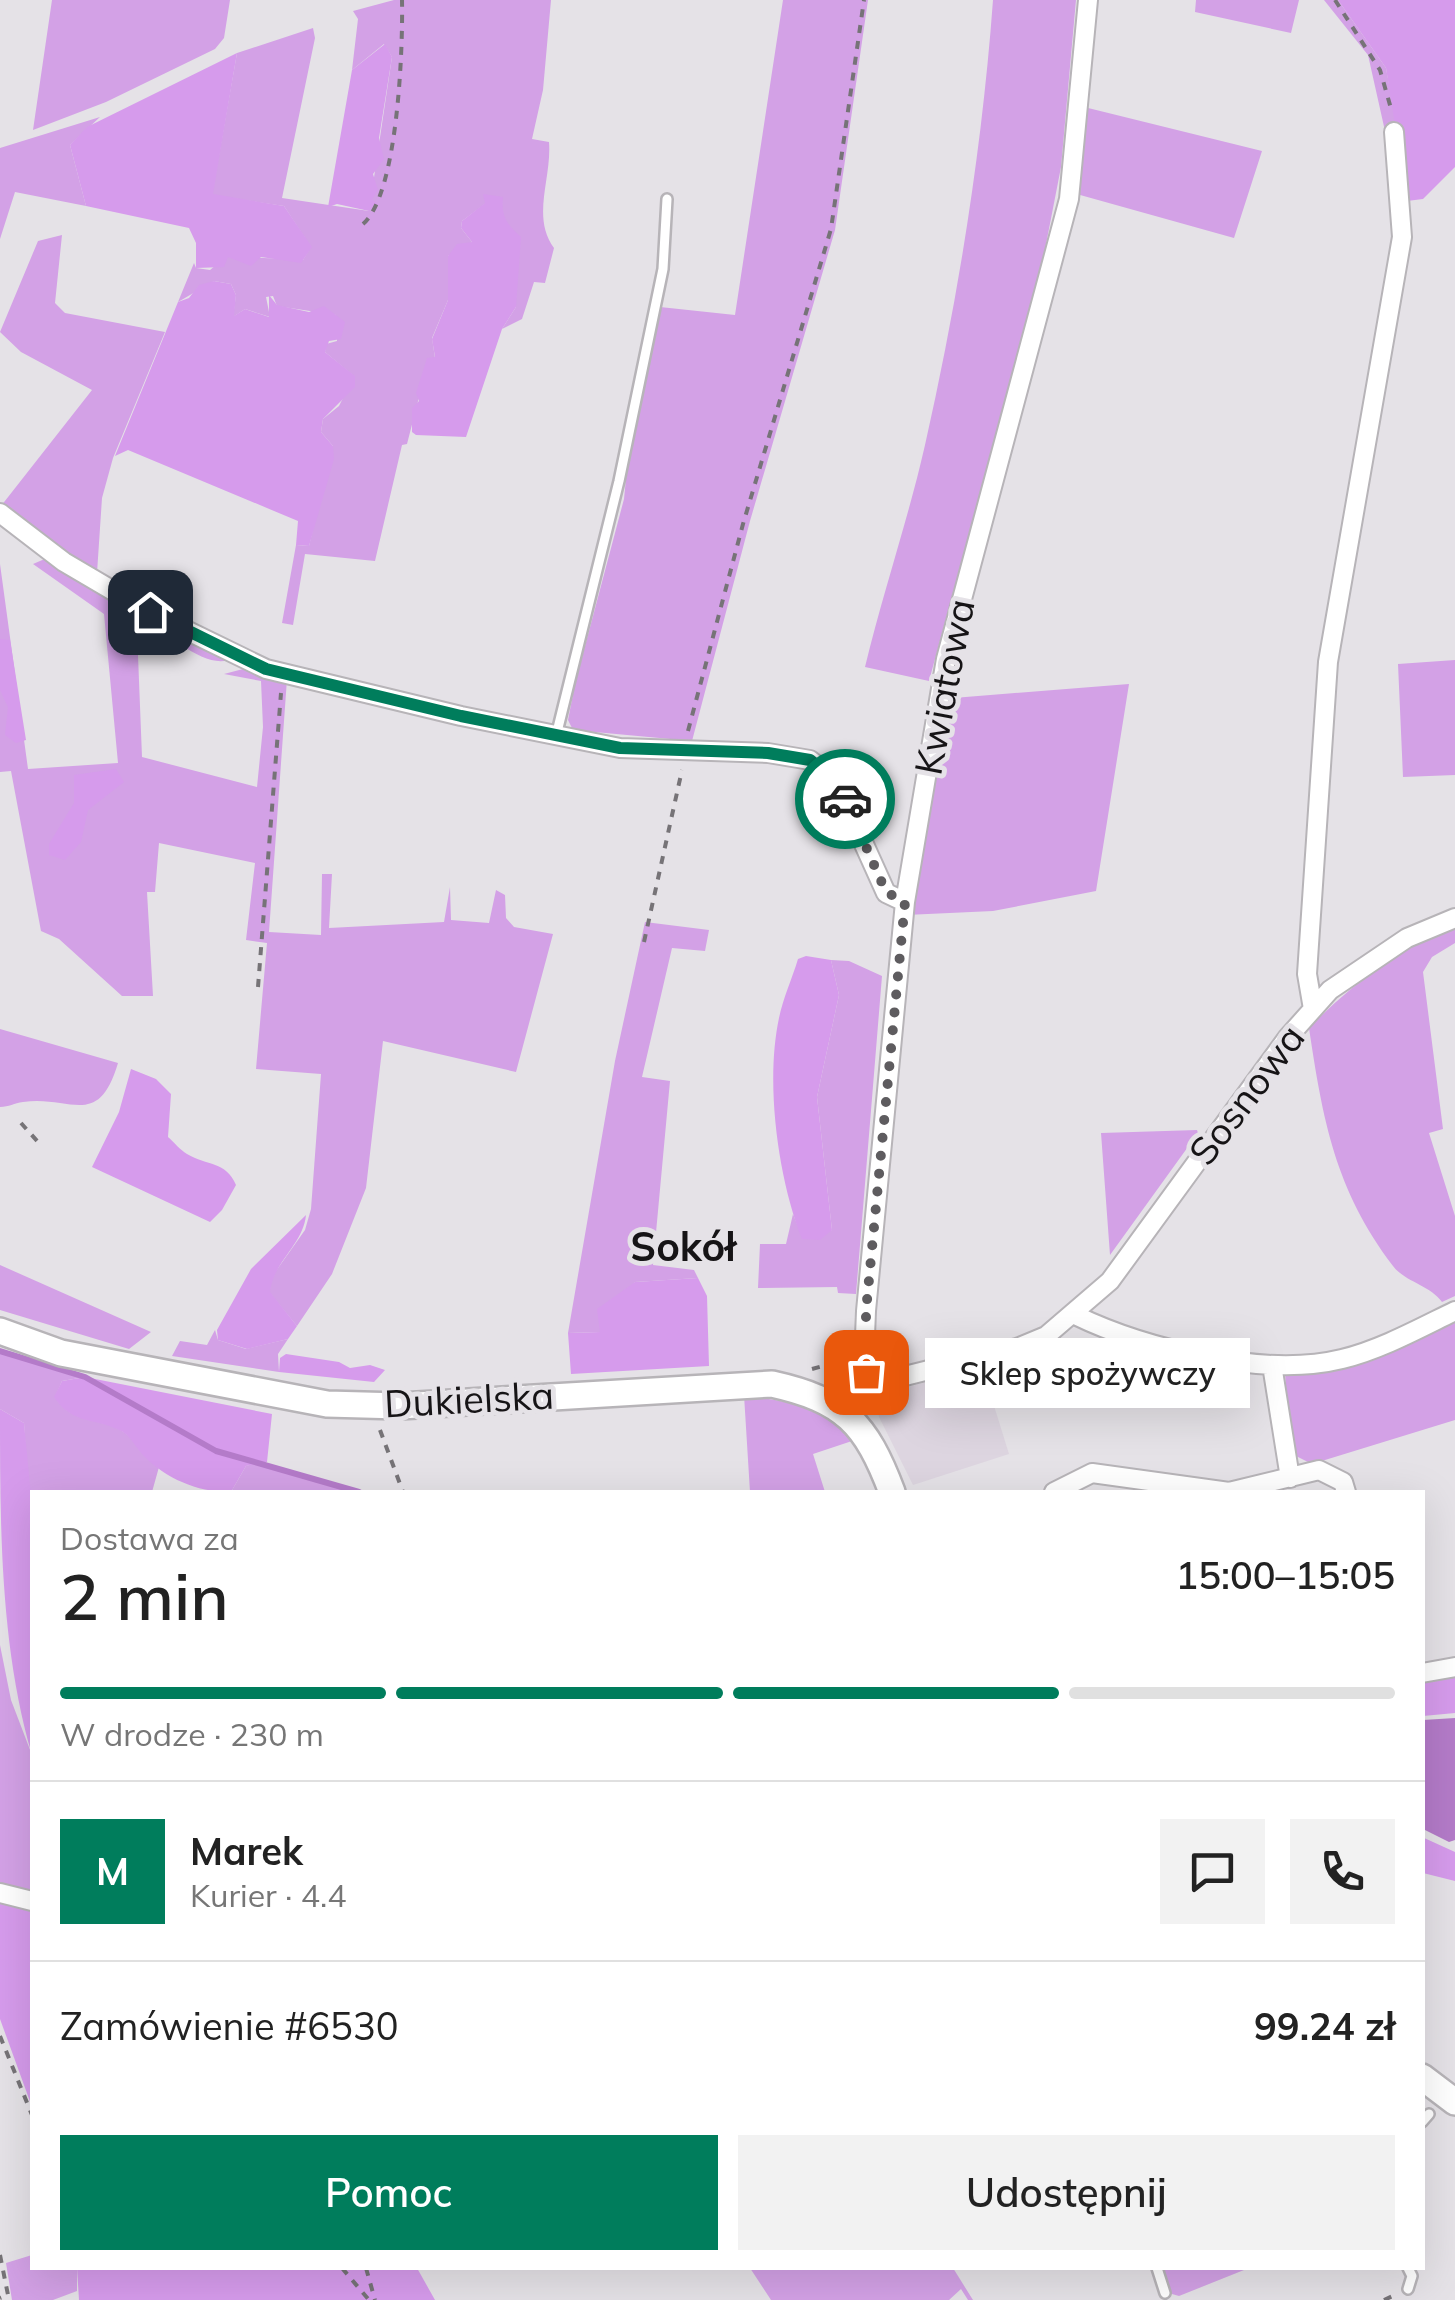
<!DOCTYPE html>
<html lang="pl">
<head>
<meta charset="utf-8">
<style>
	:root { --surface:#fff; --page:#f2f2f2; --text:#222; --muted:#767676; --line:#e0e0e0; --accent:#007d5c }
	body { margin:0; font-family:Mulish,sans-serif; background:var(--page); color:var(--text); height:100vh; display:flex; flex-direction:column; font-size:38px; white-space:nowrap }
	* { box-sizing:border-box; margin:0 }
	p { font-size:32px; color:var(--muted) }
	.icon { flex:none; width:55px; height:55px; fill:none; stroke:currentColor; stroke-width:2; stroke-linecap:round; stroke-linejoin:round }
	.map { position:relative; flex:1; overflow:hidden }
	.side { position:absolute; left:30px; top:1490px; width:1395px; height:780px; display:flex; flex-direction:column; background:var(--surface); border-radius:0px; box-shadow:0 10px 40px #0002 }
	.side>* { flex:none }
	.pin { position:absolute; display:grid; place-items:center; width:85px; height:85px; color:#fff; margin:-42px; border-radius:20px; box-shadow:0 5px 15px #0006 }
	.courier { position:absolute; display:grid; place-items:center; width:100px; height:100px; margin:-50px; border:8px solid #007d5c; border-radius:50%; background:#fff; color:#222; box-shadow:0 2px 12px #0007 }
	.bubble { position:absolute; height:70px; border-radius:0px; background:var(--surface); box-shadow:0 10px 40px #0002; font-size:32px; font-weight:600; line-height:70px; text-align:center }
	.overview em { font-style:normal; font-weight:600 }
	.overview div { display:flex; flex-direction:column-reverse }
	.overview { display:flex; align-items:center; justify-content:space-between; height:170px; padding:0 30px }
	h1 { font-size:65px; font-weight:600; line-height:75px }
	.bar { display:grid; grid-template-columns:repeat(4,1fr); gap:15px 10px; align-content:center; height:120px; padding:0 30px }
	.bar i { height:12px; border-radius:8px; background:var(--line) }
	.bar .active { background:var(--accent) }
	.bar p { grid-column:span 4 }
	.line { display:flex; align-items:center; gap:25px; padding:0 30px; border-top:2px solid var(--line) }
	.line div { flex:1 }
	.round { display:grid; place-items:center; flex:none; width:105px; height:105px; border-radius:0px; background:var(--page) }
	.cta { display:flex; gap:20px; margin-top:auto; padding:20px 30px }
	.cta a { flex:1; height:115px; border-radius:0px; background:var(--accent); color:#fff; font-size:40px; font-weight:600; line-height:115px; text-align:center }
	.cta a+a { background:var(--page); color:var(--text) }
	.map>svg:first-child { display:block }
</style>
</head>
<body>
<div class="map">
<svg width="1455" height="2300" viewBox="0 0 1455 2300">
	<rect width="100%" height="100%" fill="#e5e2e7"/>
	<path fill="#ddd5e0" d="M 988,1366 L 997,1393 L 991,1396 L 1009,1454 L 913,1485 L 879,1417 L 877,1403 L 885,1393 Z"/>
	<path fill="#d3a1e6" d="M 52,0 L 230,0 L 224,38 L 215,49 L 106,102 L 33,130 Z
		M 394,0 L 551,0 L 543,90 L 532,139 L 549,142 C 552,178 531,217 554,248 L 545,283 L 534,282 L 522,319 L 502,329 L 516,307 L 505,223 L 486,203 L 462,221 L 461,228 L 472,242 L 448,256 L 448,300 L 432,338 L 435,358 L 426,370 L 407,444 L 402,445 L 375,561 L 305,554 L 293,625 L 282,623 L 296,545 L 309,546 L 333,446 L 321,432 L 323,419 L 339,406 L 354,376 L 325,352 L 326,344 L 337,341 L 336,315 L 277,306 L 273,296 L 266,297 L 270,317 L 245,309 L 233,317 L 236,295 L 231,284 L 214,281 L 178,302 L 194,263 L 196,268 L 210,270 L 227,256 L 303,260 L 311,247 L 284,206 L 212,195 L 237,53 L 313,28 L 315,38 L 282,198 L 369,211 L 392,57 L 384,44 L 352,70 L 358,19 L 353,11 Z
		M 783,0 L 868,0 L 835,230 L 750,521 L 692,741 L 573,730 L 568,720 L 575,684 L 624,499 L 629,448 L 660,307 L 735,315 Z
		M 993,0 L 1076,0 L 1061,167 L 1041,270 L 929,681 L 865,667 C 883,592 908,520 925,445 C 958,299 982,150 993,0 Z
		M 1196,0 L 1299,0 L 1291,33 L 1195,12 Z
		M 1324,0 L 1338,0 L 1386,68 L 1397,127 L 1385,131 L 1368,55 Z
		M 1080,106 L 1262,151 L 1234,238 L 1073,193 Z
		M 100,117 L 70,145 L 86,206 L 15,192 L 0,239 L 0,148 Z
		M 62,235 L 55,303 L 65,313 L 165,332 L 113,458 L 102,498 L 97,573 L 1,506 L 92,390 L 21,352 L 0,332 L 38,241 Z
		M 47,558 L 129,611 L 228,660 C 205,668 166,633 144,621 L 137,630 L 142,757 L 257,787 L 263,727 L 261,681 L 224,674 L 243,669 L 287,679 L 269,932 L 321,935 L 322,874 L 332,874 L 329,928 L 444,922 L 450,887 L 451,920 L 489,923 L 496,890 L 505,895 L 506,918 L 514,927 L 553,934 L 516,1072 L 383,1041 L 366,1188 L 332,1274 L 297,1326 L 269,1292 L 271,1278 L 305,1230 L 311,1209 L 321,1074 L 256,1069 L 267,943 L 246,940 L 255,863 L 159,843 L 155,892 L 147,892 L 153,996 L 122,996 L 59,939 L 41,931 L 11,771 L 0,772 L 0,564 L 28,769 L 118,763 L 104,614 L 33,564 Z
		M 1455,660 L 1455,775 L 1403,777 L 1398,664 Z
		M 1129,684 L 1096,891 L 993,911 L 906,915 L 941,699 Z
		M 645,922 L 709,930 L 705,951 L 672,948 L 642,1077 L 670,1081 L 653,1265 L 694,1270 L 698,1278 L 635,1282 L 601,1332 L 568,1333 L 615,1061 Z
		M 1455,925 L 1455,943 L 1432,957 L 1423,972 L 1443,1129 L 1429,1133 L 1455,1216 L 1455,1296 L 1442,1302 C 1430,1285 1405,1282 1393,1266 C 1335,1189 1323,1121 1309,1028 C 1353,983 1397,951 1455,925 Z
		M 831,960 L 849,961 L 882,976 L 856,1294 L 838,1293 L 837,1287 L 758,1288 L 760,1244 L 786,1244 L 793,1214 L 803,1239 L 832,1230 L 817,1097 L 839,995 Z
		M 0,1029 L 118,1063 C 98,1130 71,1095 23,1102 C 14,1103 9,1107 0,1107 Z
		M 1197,1130 L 1198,1133 L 1110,1255 L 1101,1133 Z
		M 0,1265 L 151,1332 L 129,1349 L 0,1310 Z
		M 1455,1322 L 1455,1420 L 1312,1464 L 1290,1453 L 1285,1372 C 1351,1373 1397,1348 1455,1322 Z
		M 215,1330 L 218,1340 L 246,1349 L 288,1339 L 278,1354 L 279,1372 L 172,1356 L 180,1341 L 207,1345 Z
		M 0,1351 L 85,1377 L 62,1381 L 55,1397 C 73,1426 101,1416 125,1433 C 138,1443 144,1458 159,1467 L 152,1492 L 32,1492 L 29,1505 L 24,1423 L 0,1409 Z
		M 744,1395 C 785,1402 826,1404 852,1441 L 813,1454 L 825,1492 L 750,1492 Z
		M 257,1463 L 357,1489 L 363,1492 L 231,1492 L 246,1466 Z
		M 0,1645 L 11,1700 L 32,1755 L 32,1894 L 0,1886 Z
		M 32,2255 L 32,2268 L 77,2268 L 77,2291 L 53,2300 L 12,2300 L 6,2263 Z
		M 750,2268 L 953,2268 L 973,2300 L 968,2300 L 961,2289 L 949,2300 L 771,2300 Z
		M 1160,2268 L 1249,2268 L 1179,2296 L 1172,2294 Z"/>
	<path fill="#d69bec" d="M 1338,0 L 1455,0 L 1455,167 L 1423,199 L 1407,201 L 1386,68 Z
		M 385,44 L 392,57 L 379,138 L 384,159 L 373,174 L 378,190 L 372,199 L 377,204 L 369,211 L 337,204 L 328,207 L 352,70 Z
		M 237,53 L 213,194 L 284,206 L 312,247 L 301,263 L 261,257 L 251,266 L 228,257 L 224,267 L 196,268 L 196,243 L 189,228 L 86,206 L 70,145 L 87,127 Z
		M 483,194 L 503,197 C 501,215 506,224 521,237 L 516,307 L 502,329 L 466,437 L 416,435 L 412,432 L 412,408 L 419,401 L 416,393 L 427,358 L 435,357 L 432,339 L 448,300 L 448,256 L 457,244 L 472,242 L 461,228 L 462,221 L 485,203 Z
		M 214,281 L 231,284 L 236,295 L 234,316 L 245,309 L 269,317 L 269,295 L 277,305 L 309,312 L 324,306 L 345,322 L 341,339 L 329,341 L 325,352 L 355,376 L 355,387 L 323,419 L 321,432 L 333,446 L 334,459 L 309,546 L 296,545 L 298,521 L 128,450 L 115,456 L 178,302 L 189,298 L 199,285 Z
		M 0,639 L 10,640 L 26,740 L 16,743 L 5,735 L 8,707 L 0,690 Z
		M 116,769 L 124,782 L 88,810 L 81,842 L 65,860 L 49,855 L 49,844 L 74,803 L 74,775 Z
		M 806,956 L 831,960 L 839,995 L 817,1097 L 832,1230 L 820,1240 L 802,1239 C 778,1178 765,1083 779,1018 C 783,998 792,979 798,959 Z
		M 131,1069 L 156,1079 L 171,1094 L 168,1137 C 174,1142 180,1150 187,1154 C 207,1166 226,1161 236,1185 L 222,1210 L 210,1222 L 92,1167 L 119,1112 Z
		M 306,1215 C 303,1245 273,1262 270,1292 L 297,1326 L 288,1339 L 247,1349 L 218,1340 L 217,1330 L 251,1269 Z
		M 698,1278 L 707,1296 L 709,1366 L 571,1374 L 568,1333 L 600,1332 L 597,1309 L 635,1282 Z
		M 286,1354 L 339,1362 L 350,1368 L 370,1365 L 385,1370 L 374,1382 L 279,1372 L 280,1358 Z
		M 85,1377 L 272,1414 L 267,1462 L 246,1466 L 231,1492 C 200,1493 166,1479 144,1456 C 137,1449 131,1437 123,1432 C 97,1417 73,1426 54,1397 L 62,1381 Z
		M 0,1409 L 24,1423 L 32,1506 L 32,1755 C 0,1646 0,1526 0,1409 Z
		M 1455,1672 L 1455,1713 L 1423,1716 L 1422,1680 Z
		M 1422,1837 L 1455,1852 L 1455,1881 L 1423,1873 Z
		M 0,1900 L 32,1908 L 32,2107 L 0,2019 Z
		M 77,2268 L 417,2268 L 435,2300 L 79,2300 Z"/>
	<path fill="#b47bc9" d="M 1455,1718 L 1455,1840 L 1449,1842 L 1423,1829 L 1423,1720 Z"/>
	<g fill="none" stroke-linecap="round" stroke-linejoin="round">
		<path stroke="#b47bc9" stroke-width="6" d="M 0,1351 L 85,1377 L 216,1451 L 359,1492"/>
		<g stroke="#b7b4b8" stroke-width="14">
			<path id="service" d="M 556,736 L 619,481 L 663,269 L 667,199
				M 1422,2122 L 1429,2114
				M 1157,2268 L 1165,2293
				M 1408,2289 L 1412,2276 L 1408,2268"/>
		</g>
		<g stroke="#b7b4b8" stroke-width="22">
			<path id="minor" d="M 0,513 L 64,562 L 149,612 L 266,669 L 461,716 L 620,748 L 768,753 L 810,760 L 835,780 L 886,893 L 905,902
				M 1313,1009 L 1307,974 L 1328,662 L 1402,237 L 1394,132
				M 1075,1315 C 1145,1349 1265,1378 1342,1359 C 1380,1350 1420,1328 1455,1311
				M 1272,1365 L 1290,1478
				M 869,1385 L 864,1361 L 866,1311 L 905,902 L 946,659 L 1069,199 L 1088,0
				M 844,1409 L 869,1385 L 1017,1348 L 1046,1336 L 1110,1281 L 1288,1037 L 1330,990 L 1407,938 L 1455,918
				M 1054,1492 L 1092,1473 L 1229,1492 L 1319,1470 L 1343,1482 L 1346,1492
				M 1422,1673 L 1455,1667
				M 0,1893 L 32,1901"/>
		</g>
		<g stroke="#b7b4b8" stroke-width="30">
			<path id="secondary" d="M 0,1331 L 61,1353 L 327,1404 L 400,1406 L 772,1384 C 844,1400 866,1423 892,1492
				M 1422,2077 L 1455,2102"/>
		</g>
		<path stroke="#767377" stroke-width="4" stroke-dasharray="8 8" stroke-linecap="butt" d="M 1335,0 L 1380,70 L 1392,112
			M 363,224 C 398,194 403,48 402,0
			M 688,731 L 743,524 L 831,229 L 864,0
			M 644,942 L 682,770
			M 258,987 L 281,693
			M 21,1123 L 38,1142
			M 812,1369 L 845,1360
			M 380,1430 L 403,1492
			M 0,2036 L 32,2115
			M 0,2255 L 8,2295 L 0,2298
			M 342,2268 L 369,2300
			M 366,2268 L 375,2300
			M 1384,2300 L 1395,2295"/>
		<use href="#service" stroke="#fff" stroke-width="9"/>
		<use href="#minor" stroke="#fff" stroke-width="18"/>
		<use href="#secondary" stroke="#fff" stroke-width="25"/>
	</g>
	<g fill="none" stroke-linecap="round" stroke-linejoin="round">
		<path stroke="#5e5c5f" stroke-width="10" stroke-dasharray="0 18" d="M 845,799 L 886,892 L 905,902 L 866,1311 L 866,1372"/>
		<path stroke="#007d5c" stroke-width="12" d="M 150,612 L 266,669 L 461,716 L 620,748 L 768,753 L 810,760 L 835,780 L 845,799"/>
	</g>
	<g text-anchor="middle" stroke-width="10" stroke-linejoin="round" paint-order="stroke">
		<g font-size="38" fill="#161416" stroke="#e5e2e7">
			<text transform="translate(945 687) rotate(-79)" y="13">Kwiatowa</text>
			<text transform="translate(1247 1095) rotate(-53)" y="13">Sosnowa</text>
			<text transform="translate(469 1400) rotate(-3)" y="13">Dukielska</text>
		</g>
		<g font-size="40" font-weight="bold" fill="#161416" stroke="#e5e2e7">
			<text x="683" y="1261">Sokół</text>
		</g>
	</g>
</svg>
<div class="pin" style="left:866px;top:1372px;background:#ea580c"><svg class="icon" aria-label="bag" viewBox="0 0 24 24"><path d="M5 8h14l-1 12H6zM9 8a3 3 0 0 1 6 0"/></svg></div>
<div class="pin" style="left:150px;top:612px;background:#1f2937"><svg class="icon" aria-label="home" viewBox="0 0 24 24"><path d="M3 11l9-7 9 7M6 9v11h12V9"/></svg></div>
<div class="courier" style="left:845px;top:799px"><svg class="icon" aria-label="car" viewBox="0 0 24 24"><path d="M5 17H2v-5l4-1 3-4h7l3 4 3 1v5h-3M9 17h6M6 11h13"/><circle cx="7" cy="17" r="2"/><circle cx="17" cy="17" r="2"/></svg></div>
<div class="bubble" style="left:925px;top:1338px;width:325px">Sklep spożywczy</div>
<section class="side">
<div class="overview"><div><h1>2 min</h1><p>Dostawa za</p></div><em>15:00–15:05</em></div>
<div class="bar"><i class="active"></i><i class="active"></i><i class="active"></i><i></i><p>W drodze · 230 m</p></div>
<div class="line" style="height:180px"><b class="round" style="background:var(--accent);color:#fff">M</b><div><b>Marek</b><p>Kurier · 4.4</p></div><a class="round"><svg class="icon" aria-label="chat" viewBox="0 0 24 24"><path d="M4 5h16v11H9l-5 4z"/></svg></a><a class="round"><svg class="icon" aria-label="phone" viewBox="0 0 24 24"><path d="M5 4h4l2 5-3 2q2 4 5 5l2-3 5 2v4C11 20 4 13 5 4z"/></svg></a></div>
<div class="line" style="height:130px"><div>Zamówienie #6530</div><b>99.24 zł</b></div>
<div class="cta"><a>Pomoc</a><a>Udostępnij</a></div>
</section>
</div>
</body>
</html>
